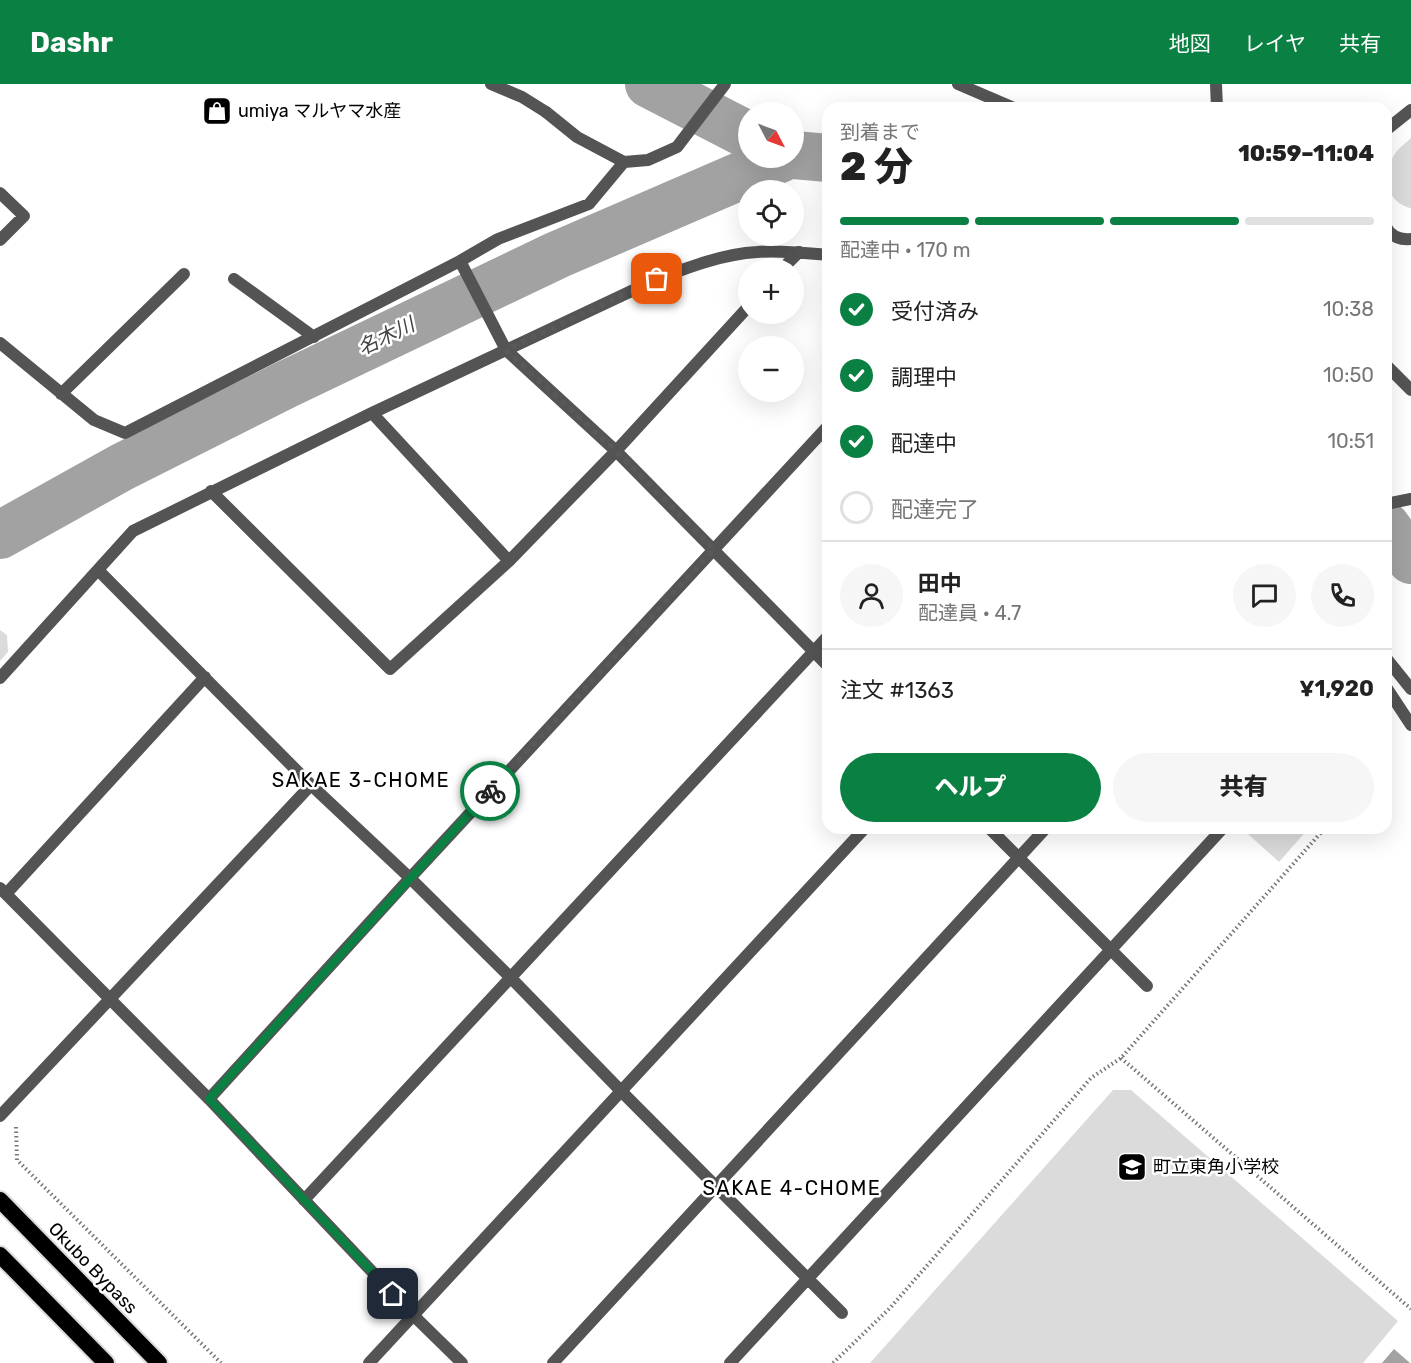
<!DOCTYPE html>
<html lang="ja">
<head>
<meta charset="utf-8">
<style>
	:root { --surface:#fff; --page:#f6f6f6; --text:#222; --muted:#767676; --line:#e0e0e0; --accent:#0b8043 }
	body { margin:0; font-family:Rubik,"Noto Sans JP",sans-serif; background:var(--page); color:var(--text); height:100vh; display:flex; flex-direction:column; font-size:22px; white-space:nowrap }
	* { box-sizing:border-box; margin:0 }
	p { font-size:20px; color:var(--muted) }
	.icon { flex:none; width:33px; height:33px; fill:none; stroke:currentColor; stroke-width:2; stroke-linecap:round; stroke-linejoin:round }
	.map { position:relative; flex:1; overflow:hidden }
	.sheet { position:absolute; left:822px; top:18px; width:570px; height:732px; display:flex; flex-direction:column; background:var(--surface); border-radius:18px; box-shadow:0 6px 24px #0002 }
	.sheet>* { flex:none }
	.needle { width:39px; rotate:131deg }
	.fabs { position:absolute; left:738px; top:18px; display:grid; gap:12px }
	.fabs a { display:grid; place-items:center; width:66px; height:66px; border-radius:50%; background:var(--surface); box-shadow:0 6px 24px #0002; font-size:30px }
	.pin { position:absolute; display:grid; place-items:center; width:51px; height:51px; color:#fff; margin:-26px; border-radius:12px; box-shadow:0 3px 9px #0006 }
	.courier { position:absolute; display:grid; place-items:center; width:60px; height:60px; margin:-30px; border:4px solid #0b8043; border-radius:50%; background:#fff; color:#222; box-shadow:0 2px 8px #0007 }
	.head em { font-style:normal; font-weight:800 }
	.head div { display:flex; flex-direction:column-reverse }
	.head { display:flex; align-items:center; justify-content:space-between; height:102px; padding:0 18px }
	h1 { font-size:39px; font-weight:800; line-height:45px }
	.bar { display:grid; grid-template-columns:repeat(4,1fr); gap:9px 6px; align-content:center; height:72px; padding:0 18px }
	.bar i { height:8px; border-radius:4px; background:var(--line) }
	.bar .selected { background:var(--accent) }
	.bar p { grid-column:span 4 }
	.line { display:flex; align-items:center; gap:15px; padding:0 18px; border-top:2px solid var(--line) }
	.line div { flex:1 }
	.round { display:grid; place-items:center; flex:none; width:63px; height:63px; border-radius:32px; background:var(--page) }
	ol { padding:0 18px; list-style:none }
	li { display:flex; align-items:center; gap:18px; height:66px }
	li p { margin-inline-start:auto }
	li .icon { padding:6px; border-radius:50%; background:var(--accent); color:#fff; stroke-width:4 }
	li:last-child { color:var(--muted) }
	li i { width:33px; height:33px; border:3px solid var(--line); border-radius:50% }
	.cta { display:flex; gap:12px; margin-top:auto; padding:12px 18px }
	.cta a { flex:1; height:69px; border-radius:36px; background:var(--accent); color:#fff; font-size:24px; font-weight:800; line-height:69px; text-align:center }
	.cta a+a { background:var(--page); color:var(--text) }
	header { display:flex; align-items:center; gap:36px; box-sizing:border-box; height:84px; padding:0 30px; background:var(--accent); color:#fff }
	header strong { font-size:28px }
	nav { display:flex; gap:33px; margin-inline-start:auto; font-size:21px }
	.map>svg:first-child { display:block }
</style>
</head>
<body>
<header>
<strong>Dashr</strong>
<nav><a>地図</a><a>レイヤ</a><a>共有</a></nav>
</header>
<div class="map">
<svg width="1411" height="1279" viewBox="0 0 1411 1279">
	<rect width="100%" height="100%" fill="#fff"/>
	<path fill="#dbdbdb" d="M 1411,54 L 1411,124 L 1410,124 C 1383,117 1382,86 1397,67 C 1401,62 1407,58 1411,54 Z
		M 0,546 L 7,551 L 8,568 L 0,577 Z
		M 1251,744 L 1309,744 L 1279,778 L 1247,749 Z
		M 1113,1006 L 1131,1006 L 1398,1237 L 1363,1279 L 870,1279 Z"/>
	<path fill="#a2a2a2" d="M 1394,1265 L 1410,1279 L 1382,1279 Z"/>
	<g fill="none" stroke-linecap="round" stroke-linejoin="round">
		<path stroke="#a2a2a2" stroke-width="48" d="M 649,0 L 748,51
			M 794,71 L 828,74
			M 1386,442 L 1411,476
			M 0,451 L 122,383 L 285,301 L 557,171 L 782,74"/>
		<g stroke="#dbdbdb" stroke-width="20">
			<path id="trunk" d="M 0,1116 L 159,1279
				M 0,1171 L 106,1279"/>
		</g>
		<path stroke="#767676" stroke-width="4" stroke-dasharray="1.5 3" stroke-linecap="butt" d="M 1121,974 L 1411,1225
			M 16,1043 L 17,1076 L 221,1279
			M 833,1279 L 890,1224 L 1091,994 L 1121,974 L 1325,744"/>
		<path stroke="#545454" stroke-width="12" d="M 491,0 L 522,13 L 546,28
			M 958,0 L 1014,24
			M 1216,0 L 1217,24
			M 1386,46 L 1411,26
			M 0,109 L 24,132 L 0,156
			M 1386,143 C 1391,153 1401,156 1411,155
			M 460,177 L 506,266 L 616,367 L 828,582
			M 783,184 L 799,168
			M 234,195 L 314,253
			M 0,259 L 94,336 L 125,349 L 460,177 L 498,155 L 589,120 L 624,78
			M 1386,281 L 1411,306
			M 61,310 L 184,190
			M 372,329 L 509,477
			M 211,407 L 390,585 L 509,477 L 616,367 L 748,223
			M 98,486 L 311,701 L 410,794 L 510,893 L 621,1007 L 842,1229
			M 1386,574 L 1411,605
			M 0,594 L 133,447 L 372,329 L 657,195 C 689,183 723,170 757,168 C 781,166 805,169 828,171
			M 1386,603 L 1411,641
			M 989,744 L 1147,902
			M 0,804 L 209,1015 L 413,1231 L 462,1279
			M 6,810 L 205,593
			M 209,1015 L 410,794 L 828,342
			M 0,1032 L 311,701
			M 304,1116 L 828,552
			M 553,1279 L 1046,744
			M 730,1279 L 1223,744"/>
		<path stroke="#545454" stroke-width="12" d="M 546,28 L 577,53 L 624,78 L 648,76 L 677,63 L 725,0
			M 1386,420 L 1411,415
			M 369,1279 L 865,744"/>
		<use href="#trunk" stroke="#000" stroke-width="16"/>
	</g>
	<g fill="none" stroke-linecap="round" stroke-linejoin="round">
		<path stroke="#595959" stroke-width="6" stroke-dasharray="0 10.8" d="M 490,707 L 714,465 L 616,367 L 506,266 L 657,195"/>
		<path stroke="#0b8043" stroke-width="8" d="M 393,1210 L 209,1015 L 490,707"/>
	</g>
	<defs>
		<g id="shop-square" transform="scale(1.5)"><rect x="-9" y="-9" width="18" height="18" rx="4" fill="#000" stroke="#fff"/><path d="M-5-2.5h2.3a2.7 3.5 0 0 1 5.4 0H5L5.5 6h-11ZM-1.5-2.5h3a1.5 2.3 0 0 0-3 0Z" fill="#fff"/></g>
		<g id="school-square" transform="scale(1.5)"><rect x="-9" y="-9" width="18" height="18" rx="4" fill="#000" stroke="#fff"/><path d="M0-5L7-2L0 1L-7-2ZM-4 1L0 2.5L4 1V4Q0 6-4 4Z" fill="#fff"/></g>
	</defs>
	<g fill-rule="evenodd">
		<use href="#shop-square" x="217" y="27"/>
		<use href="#school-square" x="1132" y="1083"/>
	</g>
	<g text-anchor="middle" stroke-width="5" stroke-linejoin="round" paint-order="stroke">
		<g font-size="18" fill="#000" stroke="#fff" text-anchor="start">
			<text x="238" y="33">umiya マルヤマ水産</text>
			<text x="1153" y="1089">町立東角小学校</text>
		</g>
		<g font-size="18" fill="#000" stroke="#fff">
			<text transform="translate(93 1184) rotate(46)" y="6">Okubo Bypass</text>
		</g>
		<g font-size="20" font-style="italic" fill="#434343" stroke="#fff">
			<text transform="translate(386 252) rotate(-26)" y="7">名木川</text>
		</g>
		<g font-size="20" letter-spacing="1.5" fill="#000" stroke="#fff">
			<text x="361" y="703">SAKAE 3-CHOME</text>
			<text x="792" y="1111">SAKAE 4-CHOME</text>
		</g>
	</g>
</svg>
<div class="fabs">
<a><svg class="needle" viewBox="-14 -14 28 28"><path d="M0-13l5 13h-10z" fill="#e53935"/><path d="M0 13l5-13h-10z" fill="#767676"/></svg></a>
<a><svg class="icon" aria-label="locate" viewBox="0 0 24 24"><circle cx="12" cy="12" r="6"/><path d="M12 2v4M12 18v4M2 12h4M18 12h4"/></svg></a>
<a>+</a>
<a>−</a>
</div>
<div class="pin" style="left:657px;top:195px;background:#ea580c"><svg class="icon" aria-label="bag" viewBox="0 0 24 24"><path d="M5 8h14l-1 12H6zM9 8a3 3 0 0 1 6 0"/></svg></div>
<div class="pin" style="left:393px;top:1210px;background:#1f2937"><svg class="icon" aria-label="home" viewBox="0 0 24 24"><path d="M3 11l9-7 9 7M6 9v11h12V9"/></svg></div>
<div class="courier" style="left:490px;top:707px"><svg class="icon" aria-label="bike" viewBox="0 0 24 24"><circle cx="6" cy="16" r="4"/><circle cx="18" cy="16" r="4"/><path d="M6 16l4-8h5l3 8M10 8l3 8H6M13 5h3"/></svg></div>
<section class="sheet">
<div class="head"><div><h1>2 分</h1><p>到着まで</p></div><em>10:59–11:04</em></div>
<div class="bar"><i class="selected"></i><i class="selected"></i><i class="selected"></i><i></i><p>配達中 · 170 m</p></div>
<ol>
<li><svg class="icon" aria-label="check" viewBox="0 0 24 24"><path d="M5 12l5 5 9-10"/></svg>受付済み<p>10:38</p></li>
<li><svg class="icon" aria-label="check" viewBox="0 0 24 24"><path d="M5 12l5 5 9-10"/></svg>調理中<p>10:50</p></li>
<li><svg class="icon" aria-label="check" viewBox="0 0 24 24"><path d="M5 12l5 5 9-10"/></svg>配達中<p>10:51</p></li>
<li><i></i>配達完了</li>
</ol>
<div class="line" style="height:108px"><a class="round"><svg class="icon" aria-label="person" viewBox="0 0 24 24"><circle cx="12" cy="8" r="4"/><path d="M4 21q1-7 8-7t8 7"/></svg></a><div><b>田中</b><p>配達員 · 4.7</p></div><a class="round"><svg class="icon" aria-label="chat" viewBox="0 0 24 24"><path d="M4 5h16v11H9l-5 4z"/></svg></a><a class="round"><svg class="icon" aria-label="phone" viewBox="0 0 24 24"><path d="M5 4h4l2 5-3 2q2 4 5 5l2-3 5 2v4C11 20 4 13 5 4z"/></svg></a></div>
<div class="line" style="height:78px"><div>注文 #1363</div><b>¥1,920</b></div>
<div class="cta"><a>ヘルプ</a><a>共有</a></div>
</section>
</div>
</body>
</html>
